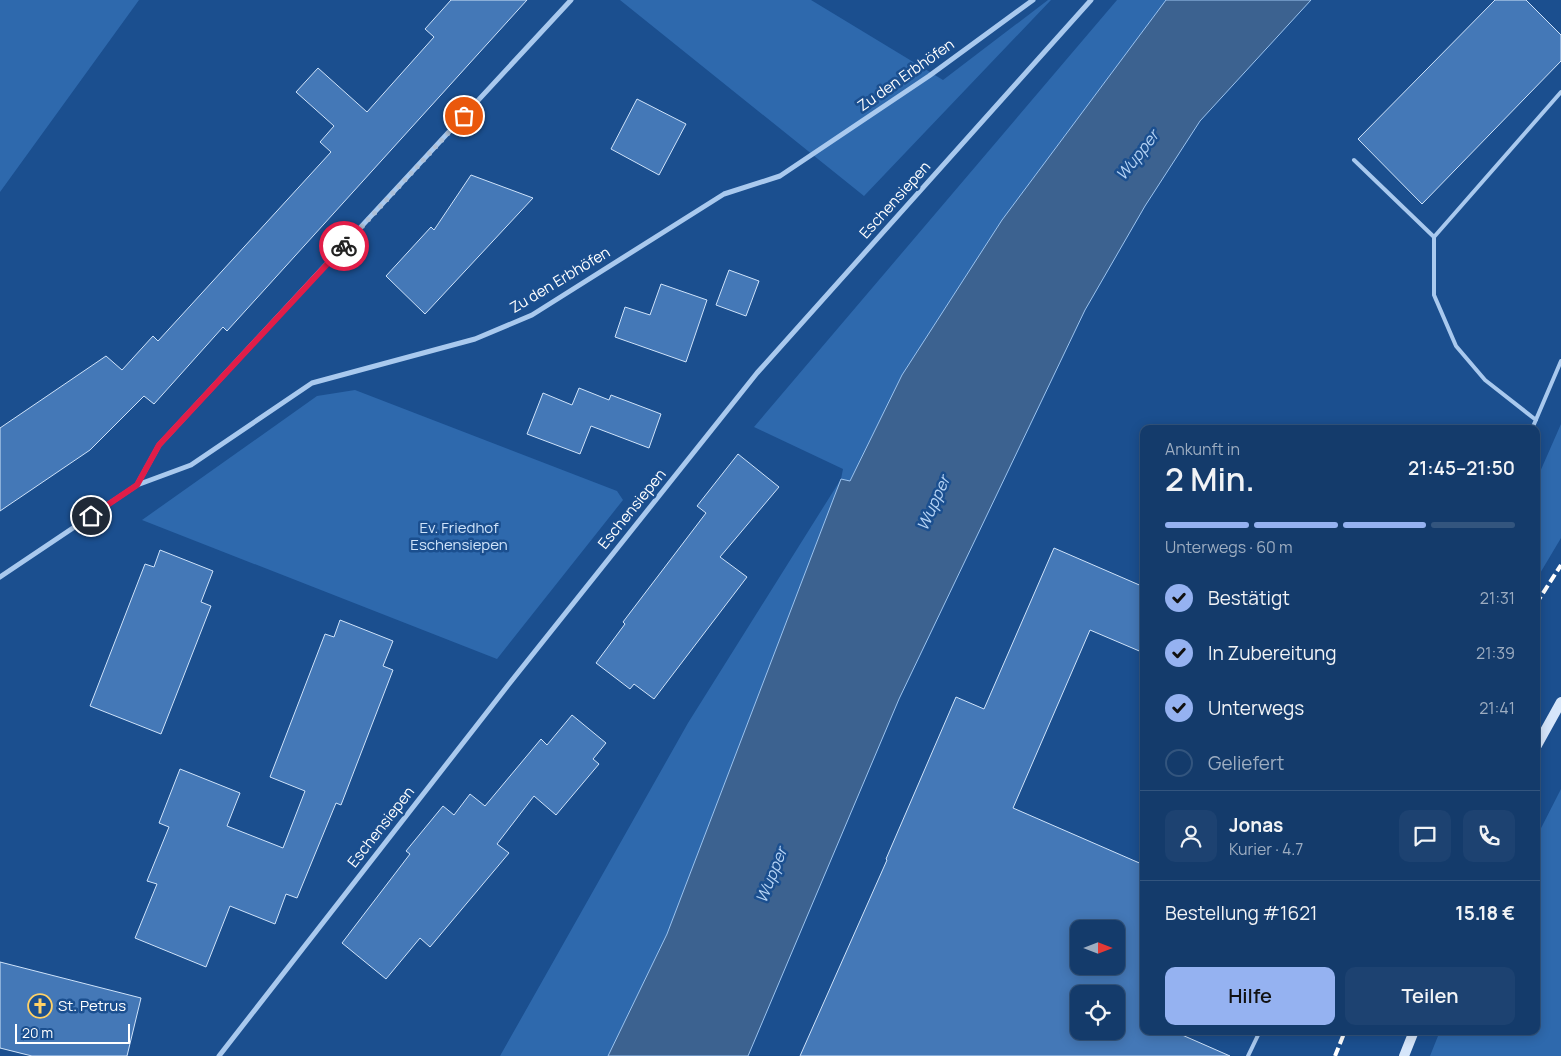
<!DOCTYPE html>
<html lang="de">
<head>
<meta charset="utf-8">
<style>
	:root { --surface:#143b6b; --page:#1d4271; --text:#f1f3f6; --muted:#9dadc1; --line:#33557e; --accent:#95b2f1 }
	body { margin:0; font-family:Manrope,sans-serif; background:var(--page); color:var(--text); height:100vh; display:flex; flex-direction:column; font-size:19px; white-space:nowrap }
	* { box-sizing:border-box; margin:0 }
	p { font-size:16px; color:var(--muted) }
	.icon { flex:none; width:28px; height:28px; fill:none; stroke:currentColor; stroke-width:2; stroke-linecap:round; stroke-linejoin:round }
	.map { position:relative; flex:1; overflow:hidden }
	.drawer { position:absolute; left:1140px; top:425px; width:400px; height:610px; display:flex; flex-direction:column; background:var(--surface); border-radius:10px; box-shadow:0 2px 12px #0003,0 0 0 1px var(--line) }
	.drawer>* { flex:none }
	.needle { width:32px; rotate:90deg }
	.controls { position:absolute; left:1070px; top:920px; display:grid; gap:10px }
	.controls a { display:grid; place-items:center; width:55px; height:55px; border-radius:10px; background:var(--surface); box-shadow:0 2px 12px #0003,0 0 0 1px var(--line); font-size:25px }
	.scale { position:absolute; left:15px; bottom:12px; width:115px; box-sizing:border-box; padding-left:5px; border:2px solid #fff; border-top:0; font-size:14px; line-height:18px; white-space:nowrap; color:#fff; -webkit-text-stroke:4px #1b4f8f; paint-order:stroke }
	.pin { position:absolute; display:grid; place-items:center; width:42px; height:42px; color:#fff; margin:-21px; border:2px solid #fff; border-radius:50%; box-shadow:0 1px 5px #0007 }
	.courier { position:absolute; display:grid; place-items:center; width:50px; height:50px; margin:-25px; border:4px solid #e11d48; border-radius:50%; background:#fff; color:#222; box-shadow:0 1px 6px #0007 }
	.summary em { font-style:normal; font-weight:600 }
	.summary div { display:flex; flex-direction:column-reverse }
	.summary { display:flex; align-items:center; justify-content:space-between; height:85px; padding:0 25px }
	h1 { font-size:32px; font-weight:600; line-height:38px }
	.bar { display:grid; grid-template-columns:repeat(4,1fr); gap:8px 5px; align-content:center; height:60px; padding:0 25px }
	.bar i { height:6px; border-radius:4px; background:var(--line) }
	.bar .active { background:var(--accent) }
	.bar p { grid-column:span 4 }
	.line { display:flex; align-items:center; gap:12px; padding:0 25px; border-top:1px solid var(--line) }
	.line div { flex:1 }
	.round { display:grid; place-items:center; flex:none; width:52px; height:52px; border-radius:10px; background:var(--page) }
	ol { padding:0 25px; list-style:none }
	li { display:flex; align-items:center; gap:15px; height:55px }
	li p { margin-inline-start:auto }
	li .icon { padding:5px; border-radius:50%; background:var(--accent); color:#111; stroke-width:4 }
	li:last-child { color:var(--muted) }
	li i { width:28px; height:28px; border:2px solid var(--line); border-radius:50% }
	.primary-button { display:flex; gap:10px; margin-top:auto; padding:10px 25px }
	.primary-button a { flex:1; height:58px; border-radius:10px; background:var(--accent); color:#111; font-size:20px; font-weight:600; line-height:58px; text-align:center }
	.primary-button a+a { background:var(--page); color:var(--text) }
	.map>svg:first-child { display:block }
</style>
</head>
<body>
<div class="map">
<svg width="1561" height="1056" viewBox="0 0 1561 1056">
	<rect width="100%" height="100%" fill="#1b4f8f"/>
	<path fill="#2e69ad" d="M 0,0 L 139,0 L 0,192 Z
		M 620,0 L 811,0 L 943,80 L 1048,0 L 1051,0 L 864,196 Z
		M 1117,0 L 1166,0 L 1002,220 L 902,375 L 850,481 L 841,479 L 667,934 L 608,1056 L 500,1056 L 688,723 L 841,479 L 843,469 L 754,427 Z
		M 355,390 L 617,491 L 623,500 L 497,659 L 142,520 L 317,396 Z
		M 1561,424 L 1561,538 L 1536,580 L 1536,481 Z
		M 1561,789 L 1561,1056 L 1430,1056 L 1440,1031 L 1536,1031 L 1536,838 Z"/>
	<path fill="#3c6290" stroke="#9cc4f0" d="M 1166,0 L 1311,0 L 1200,121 L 1145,206 L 1085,310 L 899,699 L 748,1056 L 608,1056 L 667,934 L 841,479 L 850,481 L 902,375 L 1002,220 Z"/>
	<path fill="#4478b7" stroke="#cfe3fa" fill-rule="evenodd" d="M 451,0 L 527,0 L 227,331 L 223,327 L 154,404 L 144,396 L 90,450 L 0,511 L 0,428 L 106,356 L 122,370 L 153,336 L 158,341 L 331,152 L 320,142 L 334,126 L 296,92 L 318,68 L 367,112 L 434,37 L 425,29 Z
		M 1495,0 L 1526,0 L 1561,35 L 1561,61 L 1422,204 L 1358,139 Z
		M 637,99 L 686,124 L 659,175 L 611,149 Z
		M 471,175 L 533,198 L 425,314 L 386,276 L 431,227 L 434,230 Z
		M 729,270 L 759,281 L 746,316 L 716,305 Z
		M 661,284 L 707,300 L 686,362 L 615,337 L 625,307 L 650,315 Z
		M 579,388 L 609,400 L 611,395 L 661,414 L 649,448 L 591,426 L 580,454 L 527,434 L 543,393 L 572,405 Z
		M 738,454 L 779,487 L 720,557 L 747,577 L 654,699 L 634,684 L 630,689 L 596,663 L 625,624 L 623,622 L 706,513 L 697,506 Z
		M 1054,548 L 1144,587 L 1144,653 L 1090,630 L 1013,808 L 1144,865 L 1144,1031 L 1173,1031 L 1230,1056 L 800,1056 L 887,860 L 886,859 L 956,697 L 984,709 ZM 1079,929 L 1116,929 L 1116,966 L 1079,966 ZM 1079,994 L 1116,994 L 1116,1031 L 1079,1031 Z
		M 160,550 L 213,571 L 201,602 L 211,606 L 161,734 L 90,706 L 145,564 L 154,567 Z
		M 340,620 L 393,641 L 383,666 L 393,670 L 341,805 L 336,803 L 297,898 L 286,894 L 275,924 L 230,906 L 206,967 L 135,938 L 157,884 L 147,881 L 169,827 L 159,823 L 180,769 L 240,793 L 227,826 L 283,848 L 305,791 L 270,777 L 325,634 L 334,637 Z
		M 572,715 L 606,743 L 593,759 L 599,764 L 556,815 L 534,796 L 497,844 L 509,853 L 430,947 L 420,938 L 386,979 L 342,943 L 410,854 L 406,851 L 443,806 L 454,815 L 470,794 L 485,806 L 541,739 L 547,745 Z
		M 0,962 L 141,998 L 127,1056 L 32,1056 L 0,1048 Z"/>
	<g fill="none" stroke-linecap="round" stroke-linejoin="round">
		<path stroke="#a9c9ee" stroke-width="4" d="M 1354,160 L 1434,237 L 1561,92
			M 1434,237 L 1434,295 L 1456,346 L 1485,380 L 1536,420
			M 1532,429 L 1561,361
			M 1248,1056 L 1260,1031"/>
		<path stroke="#a9c9ee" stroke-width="5" d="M 137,485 L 159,445 L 571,0
			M 0,577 L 137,485 L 191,465 L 312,383 L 475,339 L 532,315 L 724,194 L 780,176 L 929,76 L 1033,0
			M 219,1056 L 509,684 L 757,373 L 1091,0"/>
		<path stroke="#d6e6fa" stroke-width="10" d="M 1536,747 L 1561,702
			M 1404,1056 L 1414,1031"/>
		<path stroke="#fff" stroke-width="4" stroke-dasharray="9 4" stroke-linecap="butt" d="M 1536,604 L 1561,565
			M 1335,1056 L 1345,1031"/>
	</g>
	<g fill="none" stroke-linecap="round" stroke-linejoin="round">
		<path stroke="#afc1d8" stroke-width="5" stroke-dasharray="0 9" d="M 344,246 L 464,116"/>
		<path stroke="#e11d48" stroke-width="6" d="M 91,516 L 137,485 L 159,445 L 344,246"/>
	</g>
	<defs>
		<g id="church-ring" transform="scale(1.25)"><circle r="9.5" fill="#1b4f8f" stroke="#ffd166" stroke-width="1.5"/><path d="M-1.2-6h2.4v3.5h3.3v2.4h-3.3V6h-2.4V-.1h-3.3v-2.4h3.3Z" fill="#ffd166"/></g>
	</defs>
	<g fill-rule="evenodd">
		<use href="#church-ring" x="40" y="1006"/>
	</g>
	<g text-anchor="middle" stroke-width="5" stroke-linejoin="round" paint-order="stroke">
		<g font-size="15" fill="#fff" stroke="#1b4f8f">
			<text transform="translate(906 75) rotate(-35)" y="5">Zu den Erbhöfen</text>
			<text transform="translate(895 200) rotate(-48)" y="5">Eschensiepen</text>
			<text transform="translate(560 280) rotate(-31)" y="5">Zu den Erbhöfen</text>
			<text transform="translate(632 509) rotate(-51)" y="5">Eschensiepen</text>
			<text transform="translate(381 827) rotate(-52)" y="5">Eschensiepen</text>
		</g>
		<g font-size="15" fill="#cfe3fa" stroke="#1b4f8f">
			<text x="459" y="533">Ev. Friedhof<tspan x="459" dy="17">Eschensiepen</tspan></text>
		</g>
		<g font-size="15" fill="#fff" stroke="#1b4f8f" text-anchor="start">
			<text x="58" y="1011">St. Petrus</text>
		</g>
		<g font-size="16" font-style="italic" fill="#b5d3f5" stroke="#1b4f8f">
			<text transform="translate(1137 155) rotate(-52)" y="6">Wupper</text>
			<text transform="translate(933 503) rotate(-66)" y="6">Wupper</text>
			<text transform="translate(771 875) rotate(-68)" y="6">Wupper</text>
		</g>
	</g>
</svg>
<div class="controls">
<a><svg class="needle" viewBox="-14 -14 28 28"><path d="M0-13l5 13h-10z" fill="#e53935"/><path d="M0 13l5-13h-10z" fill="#9dadc1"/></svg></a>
<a><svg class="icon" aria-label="locate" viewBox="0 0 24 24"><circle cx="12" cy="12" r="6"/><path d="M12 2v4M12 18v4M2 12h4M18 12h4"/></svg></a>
</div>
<div class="scale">20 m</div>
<div class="pin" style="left:464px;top:116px;background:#ea580c"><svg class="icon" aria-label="bag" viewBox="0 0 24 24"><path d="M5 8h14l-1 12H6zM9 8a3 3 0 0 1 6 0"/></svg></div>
<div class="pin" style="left:91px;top:516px;background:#1f2937"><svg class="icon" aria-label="home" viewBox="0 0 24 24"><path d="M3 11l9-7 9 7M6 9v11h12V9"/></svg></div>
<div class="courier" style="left:344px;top:246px"><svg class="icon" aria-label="bike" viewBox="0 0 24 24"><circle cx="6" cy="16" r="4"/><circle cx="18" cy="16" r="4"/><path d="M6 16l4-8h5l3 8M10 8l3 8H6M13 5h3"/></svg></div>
<section class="drawer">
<div class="summary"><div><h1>2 Min.</h1><p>Ankunft in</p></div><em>21:45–21:50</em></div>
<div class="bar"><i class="active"></i><i class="active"></i><i class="active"></i><i></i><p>Unterwegs · 60 m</p></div>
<ol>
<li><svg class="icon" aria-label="check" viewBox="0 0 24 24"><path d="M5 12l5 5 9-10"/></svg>Bestätigt<p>21:31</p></li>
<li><svg class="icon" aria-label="check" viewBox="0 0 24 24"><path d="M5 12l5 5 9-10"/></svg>In Zubereitung<p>21:39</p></li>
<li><svg class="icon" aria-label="check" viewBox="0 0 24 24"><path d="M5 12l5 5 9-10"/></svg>Unterwegs<p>21:41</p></li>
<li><i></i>Geliefert</li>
</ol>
<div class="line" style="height:90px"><a class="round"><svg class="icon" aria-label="person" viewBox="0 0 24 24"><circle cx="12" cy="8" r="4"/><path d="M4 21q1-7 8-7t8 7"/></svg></a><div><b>Jonas</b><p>Kurier · 4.7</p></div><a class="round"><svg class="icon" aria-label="chat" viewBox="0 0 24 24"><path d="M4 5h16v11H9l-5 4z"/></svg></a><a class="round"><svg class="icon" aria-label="phone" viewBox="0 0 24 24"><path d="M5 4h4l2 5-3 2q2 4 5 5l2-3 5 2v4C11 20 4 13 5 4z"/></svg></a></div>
<div class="line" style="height:65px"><div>Bestellung #1621</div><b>15.18 €</b></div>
<div class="primary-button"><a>Hilfe</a><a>Teilen</a></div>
</section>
</div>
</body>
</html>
